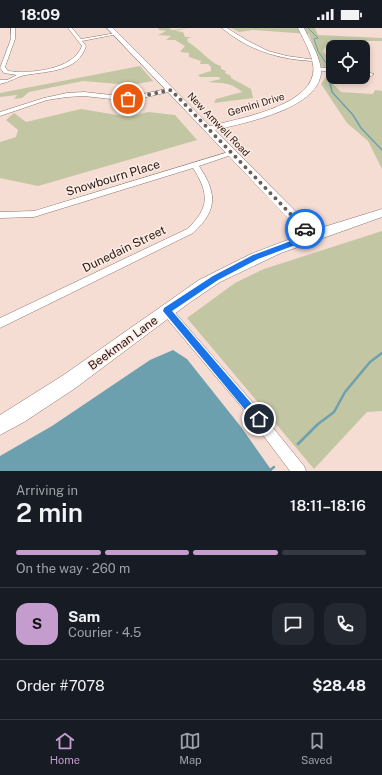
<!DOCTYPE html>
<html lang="en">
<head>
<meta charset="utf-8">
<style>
	:root { --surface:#171b24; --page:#242831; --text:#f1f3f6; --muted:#9ea1a6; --line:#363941; --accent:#c59cce }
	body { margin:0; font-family:"Public Sans",sans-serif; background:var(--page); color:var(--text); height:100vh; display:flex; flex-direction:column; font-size:15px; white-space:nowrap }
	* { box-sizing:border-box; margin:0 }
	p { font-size:13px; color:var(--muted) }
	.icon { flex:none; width:22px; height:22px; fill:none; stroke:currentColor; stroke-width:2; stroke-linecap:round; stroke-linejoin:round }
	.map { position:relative; height:443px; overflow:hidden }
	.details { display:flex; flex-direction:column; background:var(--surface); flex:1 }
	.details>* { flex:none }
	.fabs { position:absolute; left:326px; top:12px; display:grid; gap:8px }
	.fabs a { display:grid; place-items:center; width:44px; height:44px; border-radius:8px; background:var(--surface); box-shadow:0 2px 6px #0003; font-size:20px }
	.pin { position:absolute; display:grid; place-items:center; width:34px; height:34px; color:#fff; margin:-17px; border:2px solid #fff; border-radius:50%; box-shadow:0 1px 4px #0007 }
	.courier { position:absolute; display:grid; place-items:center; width:40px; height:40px; margin:-20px; border:3px solid #1a73e8; border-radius:50%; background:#fff; color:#222; box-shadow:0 1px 5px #0007 }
	.head em { font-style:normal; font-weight:600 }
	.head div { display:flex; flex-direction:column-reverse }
	.head { display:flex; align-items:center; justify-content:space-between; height:68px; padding:0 16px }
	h1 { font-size:26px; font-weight:600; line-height:30px }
	.bar { display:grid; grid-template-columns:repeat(4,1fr); gap:6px 4px; align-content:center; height:48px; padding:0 16px }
	.bar i { height:5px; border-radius:3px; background:var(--line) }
	.bar .current { background:var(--accent) }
	.bar p { grid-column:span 4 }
	.line { display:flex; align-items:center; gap:10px; padding:0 16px; border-top:1px solid var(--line) }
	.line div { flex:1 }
	.round { display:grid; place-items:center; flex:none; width:42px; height:42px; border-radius:12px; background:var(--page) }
	.status { display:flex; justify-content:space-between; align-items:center; height:28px; padding:0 20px; background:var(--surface); direction:ltr }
	.status svg { height:11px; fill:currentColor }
	.tab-bar { display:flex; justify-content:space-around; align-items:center; height:56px; border-top:1px solid var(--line); background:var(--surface); font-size:11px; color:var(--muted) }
	.tab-bar a { display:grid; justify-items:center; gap:2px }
	.tab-bar .current { color:var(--accent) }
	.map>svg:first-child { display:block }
</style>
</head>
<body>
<div class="status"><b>18:09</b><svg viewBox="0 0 49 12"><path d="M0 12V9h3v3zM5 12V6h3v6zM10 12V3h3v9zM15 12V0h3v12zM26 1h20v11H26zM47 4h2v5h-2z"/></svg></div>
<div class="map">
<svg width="382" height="443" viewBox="0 0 382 443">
	<rect width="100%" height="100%" fill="#f5ddd3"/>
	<path fill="#c3c6a3" d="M 158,0 L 169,0 L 172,2 L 189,0 L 175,3 L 183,4 L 185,9 L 191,9 L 187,11 L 188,14 C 196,18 213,37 221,38 L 221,41 L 226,43 L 225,45 L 231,48 L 231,50 L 251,61 L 253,70 L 214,75 L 216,71 L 242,64 C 229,53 223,56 208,54 L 221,51 L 219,49 L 200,49 L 198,47 L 211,43 L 211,39 L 208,36 L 200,36 L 201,33 L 189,29 L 189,25 L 180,24 L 185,18 L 175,12 L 166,12 L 171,8 L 158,7 L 166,3 L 159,2 Z
		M 231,0 L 315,0 L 318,7 L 382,10 L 382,13 L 329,13 L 323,23 L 333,36 L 333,40 L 322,39 L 309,6 L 253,2 L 239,4 Z
		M 140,38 L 153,53 L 131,57 L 83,53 L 29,64 L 22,70 L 14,71 L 17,67 L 0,69 L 0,65 Z
		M 329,45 L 333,46 L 333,49 L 334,49 L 333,56 L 341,64 L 373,66 L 375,62 L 382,63 L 382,141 L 368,113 L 347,95 L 321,56 Z
		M 81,81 L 129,89 L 148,84 L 175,87 L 197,112 L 38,158 L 0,150 L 0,114 L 16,109 L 18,102 L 6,92 L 14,85 L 26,94 Z
		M 382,203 L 382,383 L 367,384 L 314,441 L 187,290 L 235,255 L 264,241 Z"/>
	<path fill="#6ca0af" d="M 173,322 L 187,331 L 241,399 L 272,443 L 0,443 L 0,428 L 52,398 L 150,332 Z"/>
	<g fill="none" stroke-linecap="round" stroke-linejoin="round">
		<path stroke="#6ca0af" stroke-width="1" d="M 308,0 L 318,10 L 314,11 L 318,23 L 328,38
			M 329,45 L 329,52"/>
		<path stroke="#6ca0af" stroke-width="1.5" d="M 329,51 L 332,64 L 353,87 L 361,100 L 382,122"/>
		<path stroke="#6ca0af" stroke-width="2.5" d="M 298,416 L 318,396 L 334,384 L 345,364 L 370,334 L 382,325
			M 269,443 L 274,439"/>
		<g stroke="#8b756c" stroke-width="1">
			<path id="street" d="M 11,0 L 15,0 L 15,11 L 5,39 L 8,43 C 30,46 73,42 82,18 L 68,0 L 72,0 L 81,11 L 116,5 L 118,6 L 82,13 L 86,18 C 78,44 48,43 26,47 C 18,48 10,54 0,56 L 0,52 L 7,52 L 17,47 L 4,45 L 0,40 L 11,11 Z
				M 222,0 L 227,0 L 248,13 L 268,23 L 287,28 L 316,32 L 314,33 C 280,32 248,22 222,0 Z
				M 317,40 L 333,40 L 333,44 L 315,42 L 315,41 Z
				M 363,43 L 374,46 L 371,48 L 363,47 Z
				M 171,60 L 174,62 L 173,63 L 129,73 L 84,68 L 67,69 L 47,72 L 0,88 L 0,84 L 44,70 L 67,65 L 84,64 L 129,69 Z
				M 232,123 L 234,124 L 234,126 L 199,138 C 217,165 218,182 193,205 L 0,300 L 0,290 L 187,201 C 210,180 209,165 193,140 L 34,189 L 0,190 L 0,184 L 34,183 Z
				M 167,278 L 171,280 L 253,375 L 304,438 L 306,443 L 290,443 L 245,383 L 163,286 L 162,283 L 163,280 Z"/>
		</g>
		<g stroke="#8b756c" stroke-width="1">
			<path id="secondary" d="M 107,0 L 113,0 L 210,98 C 237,91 307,79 313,46 C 316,32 304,13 298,0 L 304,0 C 310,13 322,31 321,46 C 316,82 243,95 215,102 L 314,202 L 382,181 L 382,189 L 281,225 L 220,254 L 189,275 L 74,361 L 24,394 L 0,407 L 0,387 L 62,348 L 199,252 L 251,226 L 303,206 Z"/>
		</g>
		<use href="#street" fill="#fff" fill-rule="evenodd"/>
		<use href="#secondary" fill="#fff" fill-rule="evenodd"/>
	</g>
	<path fill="#1a73e8" d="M 303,199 L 307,199 L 314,206 L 314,210 L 258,231 L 218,252 L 172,283 L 262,388 L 264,391 L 262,395 L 259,396 L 256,395 L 163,283 L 164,280 L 213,248 L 253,227 L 307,207 L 303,203 Z"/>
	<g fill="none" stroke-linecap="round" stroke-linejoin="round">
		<path stroke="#6c5e58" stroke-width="4" stroke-dasharray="0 7.2" d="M 128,71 L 171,62 L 305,201"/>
	</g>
	<g text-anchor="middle" stroke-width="3" stroke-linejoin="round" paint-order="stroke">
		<g font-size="10" fill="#221a16" stroke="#ffebe3">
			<text transform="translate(256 76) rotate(-17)" y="4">Gemini Drive</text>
			<text transform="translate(219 96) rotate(46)" y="4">New Amwell Road</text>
		</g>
		<g font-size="12" fill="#221a16" stroke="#ffebe3">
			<text transform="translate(113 150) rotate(-17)" y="4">Snowbourn Place</text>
			<text transform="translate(124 221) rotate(-26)" y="4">Dunedain Street</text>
			<text transform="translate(123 315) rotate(-36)" y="4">Beekman Lane</text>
		</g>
	</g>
</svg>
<div class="fabs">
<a><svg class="icon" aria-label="locate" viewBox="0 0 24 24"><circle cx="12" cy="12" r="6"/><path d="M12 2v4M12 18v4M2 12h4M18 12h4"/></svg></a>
</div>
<div class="pin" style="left:128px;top:71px;background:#ea580c"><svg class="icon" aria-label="bag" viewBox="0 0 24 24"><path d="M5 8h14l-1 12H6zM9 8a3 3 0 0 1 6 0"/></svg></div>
<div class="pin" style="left:259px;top:391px;background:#1f2937"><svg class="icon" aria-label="home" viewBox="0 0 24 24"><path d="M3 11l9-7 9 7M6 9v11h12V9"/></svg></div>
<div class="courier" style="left:305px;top:201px"><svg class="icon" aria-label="car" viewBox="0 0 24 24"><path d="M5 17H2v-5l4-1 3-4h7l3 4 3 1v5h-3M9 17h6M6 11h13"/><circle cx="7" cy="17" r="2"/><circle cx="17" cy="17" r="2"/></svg></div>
</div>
<section class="details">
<div class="head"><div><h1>2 min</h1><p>Arriving in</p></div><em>18:11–18:16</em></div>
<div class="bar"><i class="current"></i><i class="current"></i><i class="current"></i><i></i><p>On the way · 260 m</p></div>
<div class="line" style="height:72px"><b class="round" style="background:var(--accent);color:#111">S</b><div><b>Sam</b><p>Courier · 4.5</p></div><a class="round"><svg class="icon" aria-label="chat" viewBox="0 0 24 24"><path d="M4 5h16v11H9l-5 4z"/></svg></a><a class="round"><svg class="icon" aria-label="phone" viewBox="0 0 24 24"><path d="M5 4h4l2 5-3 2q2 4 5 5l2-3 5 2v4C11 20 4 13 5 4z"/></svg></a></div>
<div class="line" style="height:52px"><div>Order #7078</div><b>$28.48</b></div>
</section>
<nav class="tab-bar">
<a class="current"><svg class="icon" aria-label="home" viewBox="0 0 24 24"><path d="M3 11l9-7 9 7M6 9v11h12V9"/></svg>Home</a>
<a><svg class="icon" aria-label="map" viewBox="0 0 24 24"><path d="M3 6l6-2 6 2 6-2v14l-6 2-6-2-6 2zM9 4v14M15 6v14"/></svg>Map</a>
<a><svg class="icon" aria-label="saved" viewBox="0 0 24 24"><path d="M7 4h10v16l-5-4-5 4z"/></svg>Saved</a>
</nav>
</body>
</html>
